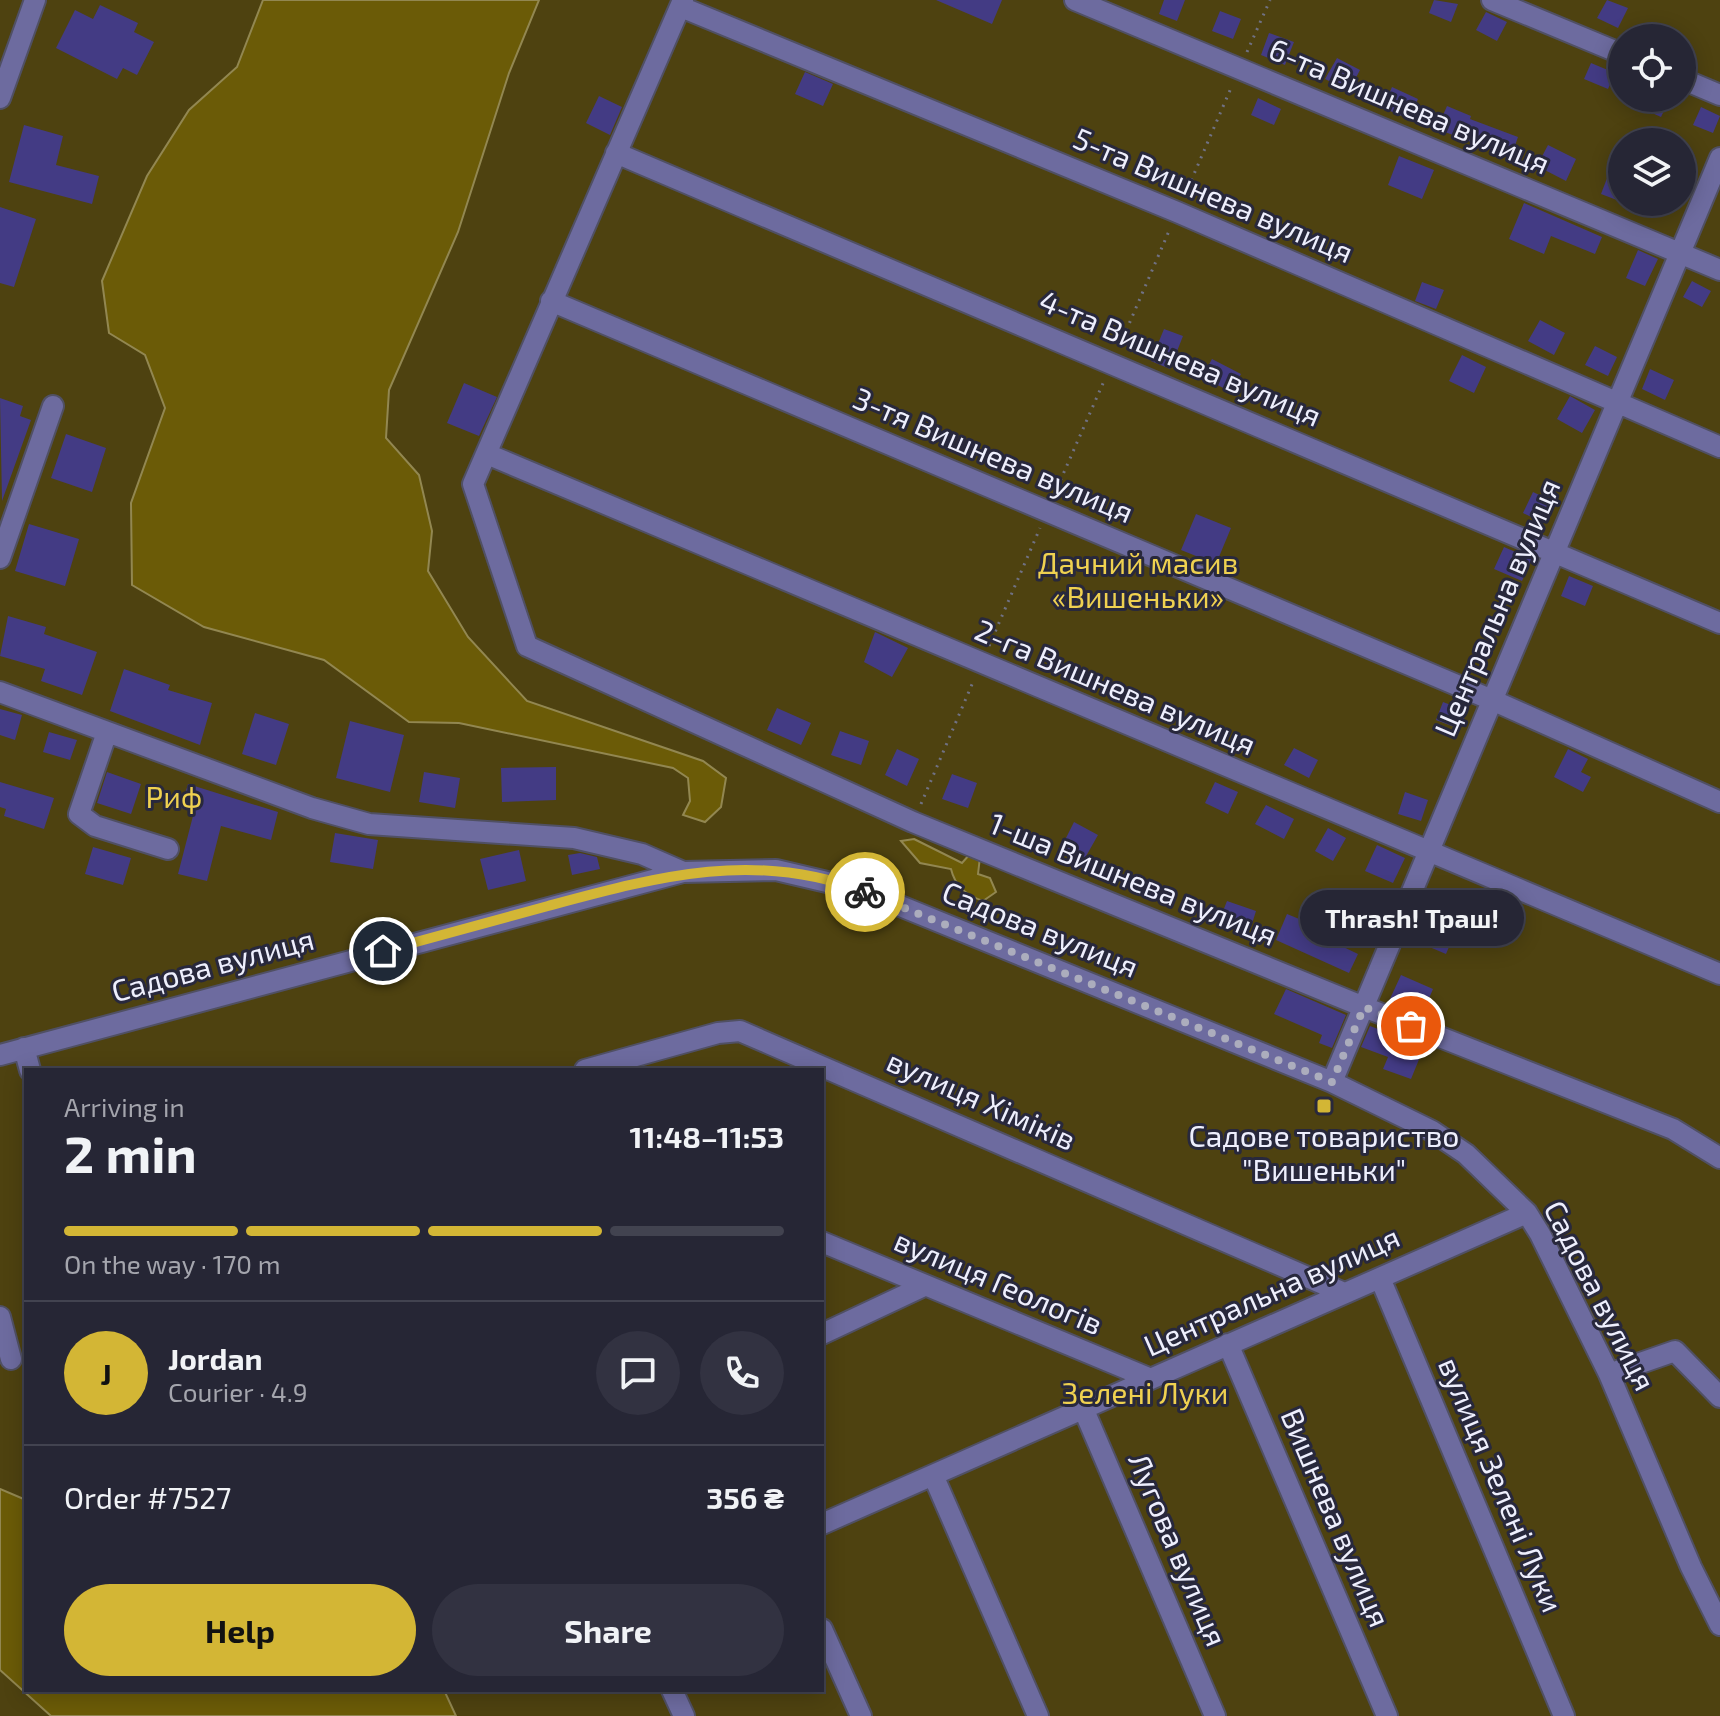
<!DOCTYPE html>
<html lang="en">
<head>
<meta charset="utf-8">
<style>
	:root { --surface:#262635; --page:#323241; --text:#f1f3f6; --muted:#a4a5ad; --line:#424350; --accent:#d3b635 }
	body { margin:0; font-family:"Exo 2",sans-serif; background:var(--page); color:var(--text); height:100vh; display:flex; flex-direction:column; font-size:30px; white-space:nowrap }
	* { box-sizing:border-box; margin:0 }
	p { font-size:26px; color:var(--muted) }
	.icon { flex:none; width:44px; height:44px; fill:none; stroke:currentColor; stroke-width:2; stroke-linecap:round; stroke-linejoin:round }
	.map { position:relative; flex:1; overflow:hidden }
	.side { position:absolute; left:24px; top:1068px; width:800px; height:624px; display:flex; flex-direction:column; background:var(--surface); border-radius:0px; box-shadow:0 4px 20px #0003,0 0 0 2px var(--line) }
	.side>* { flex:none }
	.controls { position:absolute; left:1608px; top:24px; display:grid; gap:16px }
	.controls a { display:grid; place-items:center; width:88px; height:88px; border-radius:50%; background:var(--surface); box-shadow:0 4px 20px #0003,0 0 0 2px var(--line); font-size:40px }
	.pin { position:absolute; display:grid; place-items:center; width:68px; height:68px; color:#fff; margin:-34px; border:4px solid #fff; border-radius:50%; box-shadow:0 2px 8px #0007 }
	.courier { position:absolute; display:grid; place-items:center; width:80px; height:80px; margin:-40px; border:6px solid #d3b635; border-radius:50%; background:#fff; color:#222; box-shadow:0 2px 10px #0007 }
	.bubble { position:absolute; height:56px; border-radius:28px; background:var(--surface); box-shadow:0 4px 20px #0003,0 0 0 2px var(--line); font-size:26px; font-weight:700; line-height:56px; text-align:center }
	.head em { font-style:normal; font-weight:700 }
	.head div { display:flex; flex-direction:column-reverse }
	.head { display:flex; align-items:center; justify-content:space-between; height:136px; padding:0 40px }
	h1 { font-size:52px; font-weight:700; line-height:60px }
	.bar { display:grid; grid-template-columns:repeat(4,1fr); gap:12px 8px; align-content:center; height:96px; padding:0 40px }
	.bar i { height:10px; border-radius:6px; background:var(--line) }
	.bar .selected { background:var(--accent) }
	.bar p { grid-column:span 4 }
	.line { display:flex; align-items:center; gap:20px; padding:0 40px; border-top:2px solid var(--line) }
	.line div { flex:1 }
	.round { display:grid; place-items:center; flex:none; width:84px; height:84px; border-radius:42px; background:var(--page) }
	.action { display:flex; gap:16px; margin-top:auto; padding:16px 40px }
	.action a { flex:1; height:92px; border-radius:48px; background:var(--accent); color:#111; font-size:32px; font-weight:700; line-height:92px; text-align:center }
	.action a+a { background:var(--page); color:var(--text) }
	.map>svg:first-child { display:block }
</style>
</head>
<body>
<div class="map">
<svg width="1720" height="1716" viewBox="0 0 1720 1716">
	<rect width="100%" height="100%" fill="#323247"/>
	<path fill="#4e4210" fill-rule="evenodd" d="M 0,0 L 1720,0 L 1720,1716 L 0,1716 ZM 1622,38 L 1682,38 L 1682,98 L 1622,98 ZM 1622,142 L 1682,142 L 1682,202 L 1622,202 ZM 26,1070 L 822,1070 L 822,1690 L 26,1690 Z"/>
	<path fill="#6b5b07" stroke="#928751" stroke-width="2" d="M 263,0 L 539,0 L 509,73 L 458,232 L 389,390 L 386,438 L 419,475 L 432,531 L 428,571 L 468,637 L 527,701 L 703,761 L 726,778 L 721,807 L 705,822 L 683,815 L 690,801 L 688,778 L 673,768 L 459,723 L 409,722 L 324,660 L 204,627 L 132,585 L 131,503 L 165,408 L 145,355 L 109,333 L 102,281 L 147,176 L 189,110 L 237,67 Z
		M 914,839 L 962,863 L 970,854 L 980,857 L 978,874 L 990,878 L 996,892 L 983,901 C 966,895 955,886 951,869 L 920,863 L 901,841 Z
		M 0,1489 L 26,1500 L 26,1690 L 444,1690 L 456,1716 L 51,1716 L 0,1670 Z"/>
	<path fill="#433b84" d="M 936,0 L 1002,0 L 992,24 Z
		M 1164,0 L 1185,0 L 1177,21 L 1159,14 Z
		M 1434,0 L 1458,4 L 1451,22 L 1429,13 Z
		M 1607,0 L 1628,8 L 1618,28 L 1597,18 Z
		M 100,5 L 138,23 L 134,32 L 154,42 L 137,75 L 123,68 L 117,79 L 56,48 L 75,10 L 93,19 Z
		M 1220,11 L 1241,19 L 1233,39 L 1212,31 Z
		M 1486,12 L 1507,22 L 1497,41 L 1476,30 Z
		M 1269,33 L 1294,42 L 1285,65 L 1261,55 Z
		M 1337,58 L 1360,70 L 1349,91 L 1325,79 Z
		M 1591,63 L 1615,73 L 1608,89 L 1584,79 Z
		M 805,72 L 833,84 L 823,106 L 795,94 Z
		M 1392,87 L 1418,99 L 1409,119 L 1383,108 Z
		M 599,96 L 622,107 L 610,135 L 586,123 Z
		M 1258,98 L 1281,109 L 1274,125 L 1251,115 Z
		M 1619,98 L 1670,98 L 1661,117 Z
		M 1447,106 L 1471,116 L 1470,119 L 1518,137 L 1511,157 L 1437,129 Z
		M 1701,107 L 1720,116 L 1713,133 L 1693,125 Z
		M 24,125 L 63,136 L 56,165 L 99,176 L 92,204 L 9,182 Z
		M 1548,145 L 1576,159 L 1566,181 L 1537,166 Z
		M 1399,156 L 1434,170 L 1422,199 L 1388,185 Z
		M 1609,173 L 1622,178 L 1622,202 L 1601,194 Z
		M 1524,203 L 1602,237 L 1595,254 L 1551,236 L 1544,254 L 1509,239 Z
		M 0,207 L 36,219 L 14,287 L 0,283 Z
		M 1638,250 L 1658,259 L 1645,286 L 1626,278 Z
		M 1692,281 L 1711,291 L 1702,307 L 1683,297 Z
		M 1422,282 L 1444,290 L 1436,309 L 1415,301 Z
		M 1540,320 L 1565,333 L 1554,355 L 1528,341 Z
		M 1164,329 L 1183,336 L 1170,369 L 1151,361 Z
		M 1595,346 L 1617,357 L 1608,376 L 1585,365 Z
		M 1462,355 L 1486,367 L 1474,393 L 1449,381 Z
		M 1212,359 L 1241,374 L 1231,392 L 1202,377 Z
		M 1650,369 L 1674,380 L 1665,400 L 1642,389 Z
		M 464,383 L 497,397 L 479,436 L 447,423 Z
		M 1570,396 L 1595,410 L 1582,433 L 1557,419 Z
		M 0,398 L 23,406 L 20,416 L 31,420 L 2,501 Z
		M 66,434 L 106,448 L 92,492 L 51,478 Z
		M 1533,492 L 1554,502 L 1544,523 L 1523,513 Z
		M 1196,514 L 1231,528 L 1216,564 L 1181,550 Z
		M 29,524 L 79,539 L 65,586 L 15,571 Z
		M 1504,547 L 1532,559 L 1522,581 L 1494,569 Z
		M 1569,576 L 1593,586 L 1585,606 L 1561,596 Z
		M 8,616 L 46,627 L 44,634 L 97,652 L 82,695 L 41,681 L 45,669 L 0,656 Z
		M 875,632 L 908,648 L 892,677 L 864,662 Z
		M 124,669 L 170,685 L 168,690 L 212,703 L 200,745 L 110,711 Z
		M 1443,702 L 1467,711 L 1460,729 L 1436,720 Z
		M 777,708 L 811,723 L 801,745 L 767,730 Z
		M 0,709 L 22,715 L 15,740 L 0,735 Z
		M 255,713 L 289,724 L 276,765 L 242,754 Z
		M 350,721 L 404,735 L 390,792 L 336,778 Z
		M 840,731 L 869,741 L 861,765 L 831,755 Z
		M 49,732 L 77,740 L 70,760 L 43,752 Z
		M 1294,748 L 1318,760 L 1309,778 L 1284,765 Z
		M 897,749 L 919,759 L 907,786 L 885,775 Z
		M 1568,749 L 1588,759 L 1581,772 L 1591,777 L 1583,792 L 1554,777 Z
		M 556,767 L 556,800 L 502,802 L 501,768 Z
		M 107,772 L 141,784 L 131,814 L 97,803 Z
		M 424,772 L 460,778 L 455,808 L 419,802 Z
		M 952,774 L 977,783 L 968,808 L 942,799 Z
		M 0,782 L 54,798 L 44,829 L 4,816 L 6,809 L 0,807 Z
		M 1215,782 L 1238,792 L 1228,814 L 1205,803 Z
		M 188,784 L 278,812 L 271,840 L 221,826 L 207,881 L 178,874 L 194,812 L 181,808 Z
		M 1405,792 L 1428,800 L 1421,821 L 1398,814 Z
		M 1266,805 L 1294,819 L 1284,839 L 1255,824 Z
		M 1074,822 L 1098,835 L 1085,858 L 1062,846 Z
		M 1328,828 L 1346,838 L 1333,861 L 1315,851 Z
		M 335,833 L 378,840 L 373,869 L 330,862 Z
		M 1377,845 L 1405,858 L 1393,883 L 1365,871 Z
		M 93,847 L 131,858 L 123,885 L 85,874 Z
		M 519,850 L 526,881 L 488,890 L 480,859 Z
		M 580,853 L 597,857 L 600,869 L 572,875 L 568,855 Z
		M 1227,901 L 1256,911 L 1251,927 L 1221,916 Z
		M 1436,905 L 1462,916 L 1446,954 L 1420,943 Z
		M 1287,914 L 1309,923 L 1306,929 L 1358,954 L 1349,973 L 1276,940 Z
		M 1401,975 L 1433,989 L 1422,1015 L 1389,1001 Z
		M 1286,989 L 1346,1015 L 1332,1048 L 1319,1043 L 1322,1035 L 1274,1014 Z
		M 1370,1026 L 1412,1042 L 1408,1053 L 1420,1057 L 1411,1079 L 1383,1069 L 1388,1057 L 1361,1047 Z"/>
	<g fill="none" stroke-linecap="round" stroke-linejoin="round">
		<g stroke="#505064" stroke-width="24">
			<path id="minor" d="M 683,0 L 473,484 L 527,646 L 913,822 L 1364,1007 L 1673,1129 L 1720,1158
				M 1075,0 L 1720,270
				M 1492,0 L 1622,54
				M 681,7 L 1177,212 L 1720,447
				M 1682,79 L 1720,95
				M 0,98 L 35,0
				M 616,153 L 1720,623
				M 551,301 L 1492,700 L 1720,802
				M 487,454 L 1720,974
				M 0,558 L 53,406
				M 0,692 L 312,808 L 369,824 L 574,838 L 642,854 L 683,872
				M 107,732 L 79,814 L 95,826 L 168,849
				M 24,1048 L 30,1070
				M 0,1055 L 683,872 L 776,870 L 861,890 L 1332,1082 L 1432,1131 L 1466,1154 L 1527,1213 L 1540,1234 L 1609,1374 L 1691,1567 L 1720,1625
				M 585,1070 L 718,1033 L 740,1031 L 1344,1293
				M 1332,1082 L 1720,158
				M 822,1242 L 1151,1379
				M 1380,1278 L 1564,1716
				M 0,1317 L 11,1359
				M 822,1334 L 924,1286
				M 1228,1344 L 1387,1716
				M 1609,1374 L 1675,1351 L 1720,1397
				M 1083,1408 L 1215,1716
				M 933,1475 L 1038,1716
				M 822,1524 L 1527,1213
				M 822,1629 L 861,1716
				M 672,1690 L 684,1716"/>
		</g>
		<path stroke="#707183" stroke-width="3" stroke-dasharray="2 6" stroke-linecap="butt" d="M 1247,52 L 1270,0
			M 1185,195 L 1231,88
			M 1120,345 L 1169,231
			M 1054,495 L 1104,381
			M 989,646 L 1040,528
			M 921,804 L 973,682"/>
		<use href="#minor" stroke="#6d6b9f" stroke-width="20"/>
	</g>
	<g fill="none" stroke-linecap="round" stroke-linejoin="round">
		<path stroke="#acadbd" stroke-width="8" stroke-dasharray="0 14.4" d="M 865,892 L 1332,1082 L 1364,1007 L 1411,1026"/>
		<path stroke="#d3b635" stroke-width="10" d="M 383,951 C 438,936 493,921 548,906 C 656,877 756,849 865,892"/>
	</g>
	<rect fill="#d3b635" stroke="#28283c" stroke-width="3" x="1316" y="1098" width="16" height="16" rx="4"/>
	<g text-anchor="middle" stroke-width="6" stroke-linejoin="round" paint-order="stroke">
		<g font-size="30" fill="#eeeffd" stroke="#28283c">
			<text transform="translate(1409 107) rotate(23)" y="10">6-та Вишнева вулиця</text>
			<text transform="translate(1213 196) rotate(23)" y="10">5-та Вишнева вулиця</text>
			<text transform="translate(1180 359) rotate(23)" y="10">4-та Вишнева вулиця</text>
			<text transform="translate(993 456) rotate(23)" y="10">3-тя Вишнева вулиця</text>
			<text transform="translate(1498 608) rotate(-67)" y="10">Центральна вулиця</text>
			<text transform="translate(1115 688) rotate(23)" y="10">2-га Вишнева вулиця</text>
			<text transform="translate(1133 880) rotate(22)" y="10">1-ша Вишнева вулиця</text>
			<text transform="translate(1040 930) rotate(22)" y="10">Садова вулиця</text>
			<text transform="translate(213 966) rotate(-15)" y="10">Садова вулиця</text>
			<text transform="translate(981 1101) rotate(24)" y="10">вулиця Хіміків</text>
			<text transform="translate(998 1283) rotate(23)" y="10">вулиця Геологів</text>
			<text transform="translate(1272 1292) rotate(-24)" y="10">Центральна вулиця</text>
			<text transform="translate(1599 1296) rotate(63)" y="10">Садова вулиця</text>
			<text transform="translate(1500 1485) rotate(67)" y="10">вулиця Зелені Луки</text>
			<text transform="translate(1335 1518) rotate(67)" y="10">Вишнева вулиця</text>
			<text transform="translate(1177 1550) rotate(67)" y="10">Лугова вулиця</text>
		</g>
		<g font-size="30" fill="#efd150" stroke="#28283c">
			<text x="1138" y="574">Дачний масив<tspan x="1138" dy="34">«Вишеньки»</tspan></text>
			<text x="174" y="808">Риф</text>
			<text x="1145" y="1404">Зелені Луки</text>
		</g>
		<g font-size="30" fill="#eeeffd" stroke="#28283c">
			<text x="1324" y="1147">Садове товариство<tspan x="1324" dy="34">"Вишеньки"</tspan></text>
		</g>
	</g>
</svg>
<div class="controls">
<a><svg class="icon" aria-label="locate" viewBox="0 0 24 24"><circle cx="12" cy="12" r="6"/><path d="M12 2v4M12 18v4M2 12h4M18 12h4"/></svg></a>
<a><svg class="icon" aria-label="layers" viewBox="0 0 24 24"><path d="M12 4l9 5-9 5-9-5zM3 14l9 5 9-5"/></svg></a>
</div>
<div class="pin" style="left:1411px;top:1026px;background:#ea580c"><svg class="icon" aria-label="bag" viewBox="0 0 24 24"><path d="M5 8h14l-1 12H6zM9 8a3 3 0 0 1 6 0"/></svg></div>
<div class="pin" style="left:383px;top:951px;background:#1f2937"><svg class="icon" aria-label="home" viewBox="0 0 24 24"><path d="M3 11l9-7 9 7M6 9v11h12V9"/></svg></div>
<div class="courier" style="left:865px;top:892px"><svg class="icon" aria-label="bike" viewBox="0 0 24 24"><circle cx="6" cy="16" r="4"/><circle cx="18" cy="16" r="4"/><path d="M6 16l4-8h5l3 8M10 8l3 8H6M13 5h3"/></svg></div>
<div class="bubble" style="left:1300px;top:890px;width:224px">Thrash! Траш!</div>
<section class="side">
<div class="head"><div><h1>2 min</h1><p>Arriving in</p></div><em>11:48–11:53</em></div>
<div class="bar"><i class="selected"></i><i class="selected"></i><i class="selected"></i><i></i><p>On the way · 170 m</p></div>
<div class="line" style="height:144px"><b class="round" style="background:var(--accent);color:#111">J</b><div><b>Jordan</b><p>Courier · 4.9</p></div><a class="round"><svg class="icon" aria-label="chat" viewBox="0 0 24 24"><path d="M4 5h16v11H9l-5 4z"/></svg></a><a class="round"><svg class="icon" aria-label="phone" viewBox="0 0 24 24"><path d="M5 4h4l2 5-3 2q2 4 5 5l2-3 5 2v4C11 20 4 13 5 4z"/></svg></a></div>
<div class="line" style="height:104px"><div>Order #7527</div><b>356 ₴</b></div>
<div class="action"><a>Help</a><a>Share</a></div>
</section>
</div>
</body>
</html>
